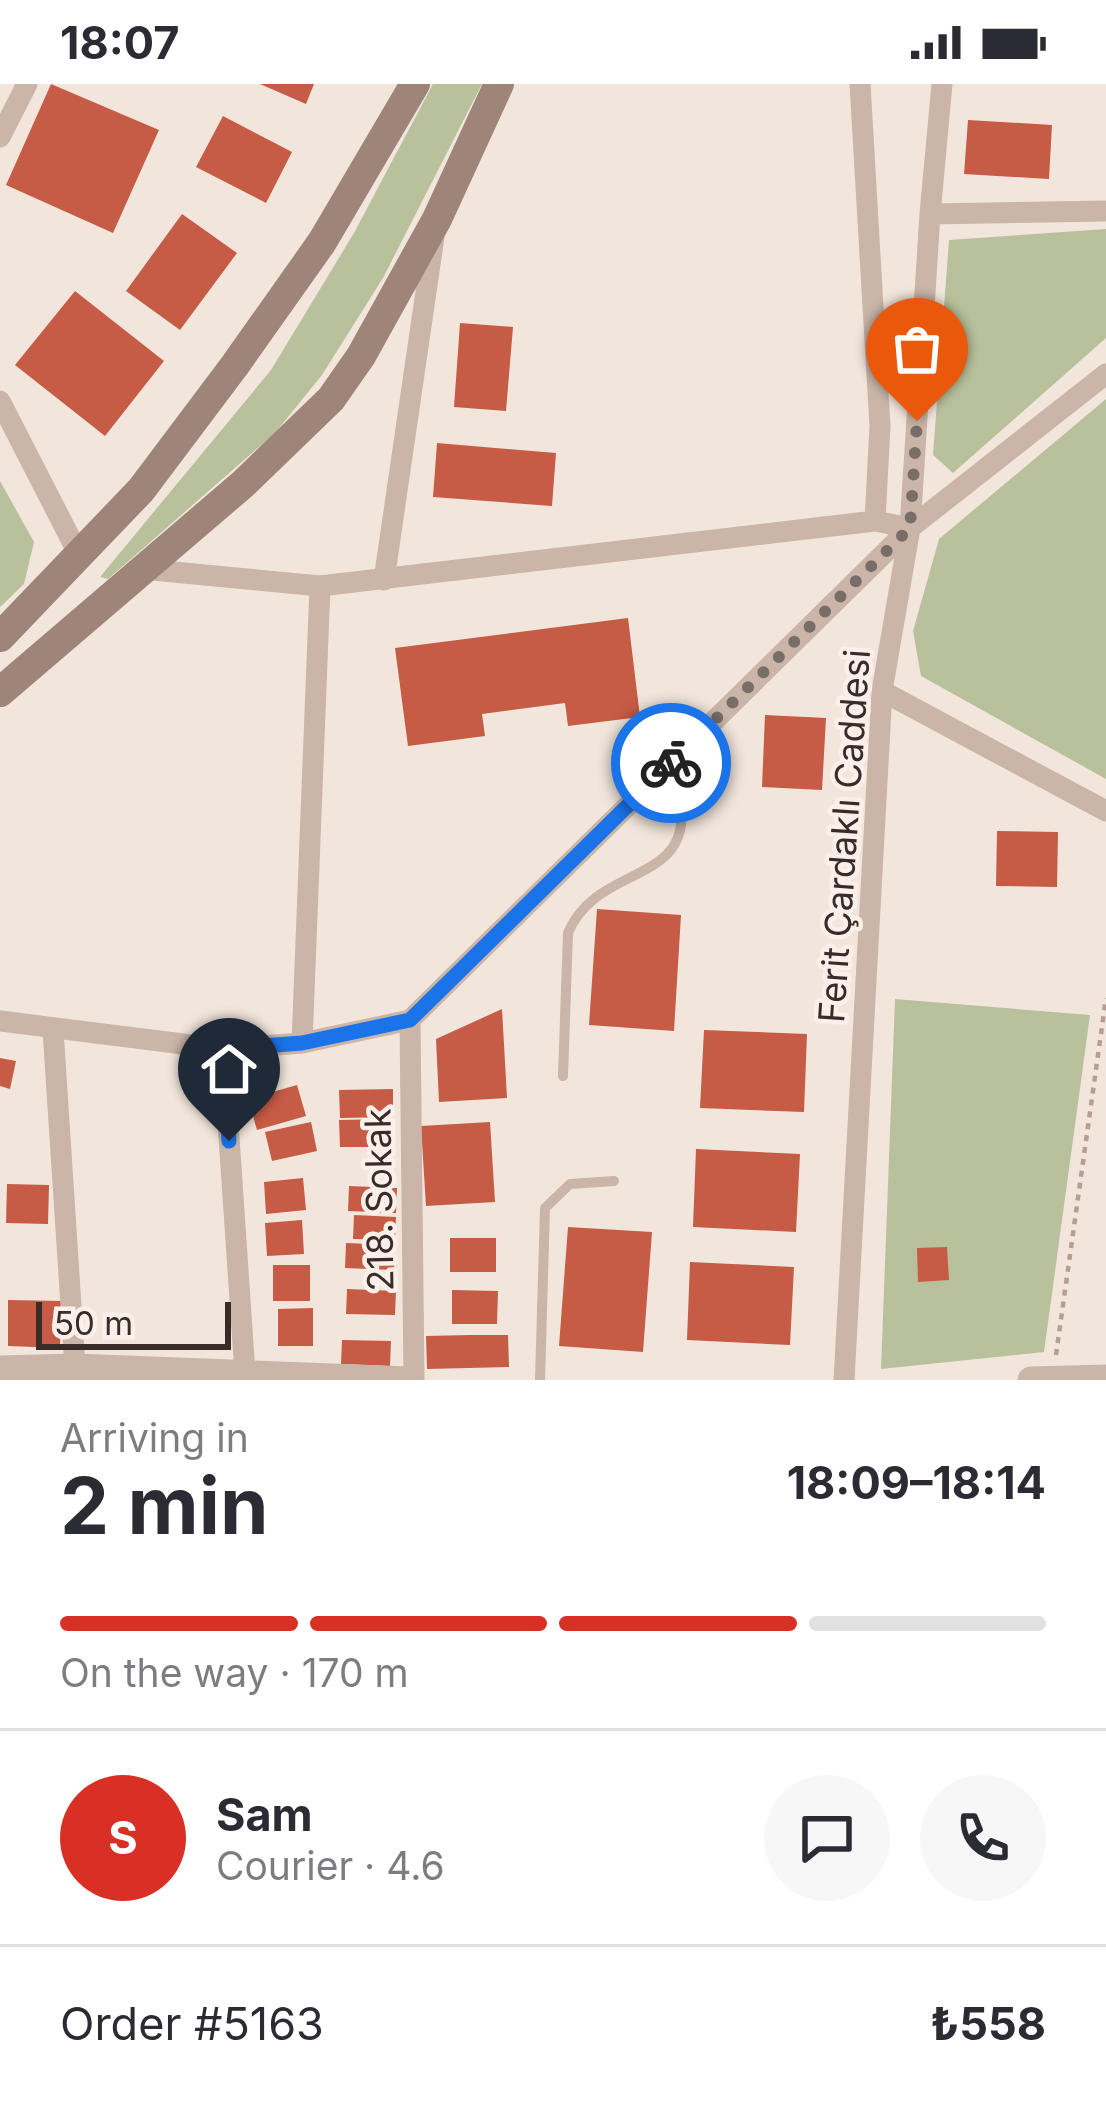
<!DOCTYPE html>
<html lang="en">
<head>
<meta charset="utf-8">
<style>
	:root { --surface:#fff; --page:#f7f7f7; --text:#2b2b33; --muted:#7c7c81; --line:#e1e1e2; --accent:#d93025 }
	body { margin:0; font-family:Inter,sans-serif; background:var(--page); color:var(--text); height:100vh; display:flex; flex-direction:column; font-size:45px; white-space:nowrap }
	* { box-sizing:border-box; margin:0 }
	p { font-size:39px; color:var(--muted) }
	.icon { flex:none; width:66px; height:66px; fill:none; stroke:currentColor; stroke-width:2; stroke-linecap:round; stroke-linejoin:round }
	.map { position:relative; height:1296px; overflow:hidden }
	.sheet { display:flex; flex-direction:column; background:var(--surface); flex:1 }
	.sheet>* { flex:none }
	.scale { position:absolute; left:36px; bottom:30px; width:195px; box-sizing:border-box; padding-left:12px; border:6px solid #372c28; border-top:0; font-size:33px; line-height:42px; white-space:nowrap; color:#372c28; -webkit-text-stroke:9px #faf0e9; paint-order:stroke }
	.pin { position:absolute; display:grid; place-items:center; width:102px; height:102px; color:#fff; margin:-123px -51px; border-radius:50% 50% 50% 0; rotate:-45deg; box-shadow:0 0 12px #0007 }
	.pin .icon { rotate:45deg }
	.courier { position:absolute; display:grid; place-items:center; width:120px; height:120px; margin:-60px; border:9px solid #1a73e8; border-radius:50%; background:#fff; color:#222; box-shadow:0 3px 15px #0007 }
	.head em { font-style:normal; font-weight:700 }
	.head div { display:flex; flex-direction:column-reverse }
	.head { display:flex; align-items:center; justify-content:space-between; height:204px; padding:0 60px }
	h1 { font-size:78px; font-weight:700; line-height:90px }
	.bar { display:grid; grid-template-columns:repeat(4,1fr); gap:18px 12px; align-content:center; height:144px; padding:0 60px }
	.bar i { height:15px; border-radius:9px; background:var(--line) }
	.bar .selected { background:var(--accent) }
	.bar p { grid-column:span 4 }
	.line { display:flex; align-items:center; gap:30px; padding:0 60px; border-top:3px solid var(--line) }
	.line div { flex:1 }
	.round { display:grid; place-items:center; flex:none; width:126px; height:126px; border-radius:63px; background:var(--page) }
	.status { display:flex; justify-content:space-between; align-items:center; height:84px; padding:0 60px; background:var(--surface); direction:ltr }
	.status svg { height:33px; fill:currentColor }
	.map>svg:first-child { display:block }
</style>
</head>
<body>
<div class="status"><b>18:07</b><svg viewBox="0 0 49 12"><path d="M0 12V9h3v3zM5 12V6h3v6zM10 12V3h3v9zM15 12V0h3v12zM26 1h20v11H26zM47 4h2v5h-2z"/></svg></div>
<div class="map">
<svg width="1106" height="1296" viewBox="0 0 1106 1296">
	<rect width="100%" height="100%" fill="#f2e6dc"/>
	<path fill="#b8c19c" d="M 433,0 L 482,0 L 383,194 L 322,291 L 275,349 L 108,495 L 100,493 L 271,286 L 354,149 Z
		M 1106,145 L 1106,254 L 953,389 L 933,371 L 949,156 Z
		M 1106,315 L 1106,695 L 921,592 L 913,547 L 939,455 Z
		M 0,397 L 34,458 L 24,500 L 0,523 Z
		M 895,915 L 1090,931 L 1044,1268 L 881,1285 Z"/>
	<path fill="#c65b46" d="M 51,0 L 159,46 L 113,149 L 6,101 Z
		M 260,0 L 314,0 L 306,20 Z
		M 223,32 L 292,68 L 266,119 L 196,83 Z
		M 968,36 L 1052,41 L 1049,95 L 964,90 Z
		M 182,130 L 237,169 L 180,246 L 126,207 Z
		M 75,207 L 164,277 L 105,352 L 15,281 Z
		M 460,239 L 513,243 L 506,327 L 454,323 Z
		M 437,359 L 556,369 L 552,422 L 433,413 Z
		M 628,534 L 640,633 L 568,642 L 565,619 L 482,630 L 485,652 L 408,662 L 395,564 Z
		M 765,631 L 826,634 L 822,706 L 762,703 Z
		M 997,747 L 1058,748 L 1057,803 L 996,802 Z
		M 597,825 L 681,831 L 674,947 L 589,941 Z
		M 502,925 L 507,1014 L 439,1018 L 436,955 Z
		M 704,946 L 807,950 L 804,1028 L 700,1024 Z
		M 0,974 L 16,977 L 10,1005 L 0,1002 Z
		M 297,1001 L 306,1032 L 257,1046 L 248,1015 Z
		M 393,1005 L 393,1033 L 340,1034 L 339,1006 Z
		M 393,1035 L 393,1063 L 340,1063 L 339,1036 Z
		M 311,1038 L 317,1067 L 272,1077 L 265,1048 Z
		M 490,1038 L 495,1118 L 426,1122 L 421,1042 Z
		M 696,1065 L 800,1070 L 796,1148 L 693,1143 Z
		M 303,1094 L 306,1126 L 266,1130 L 264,1098 Z
		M 7,1100 L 49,1101 L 48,1140 L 6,1139 Z
		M 349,1102 L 397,1104 L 396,1129 L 348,1127 Z
		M 354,1131 L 396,1133 L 395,1156 L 353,1155 Z
		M 302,1136 L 304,1170 L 267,1172 L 265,1139 Z
		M 568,1143 L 652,1148 L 643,1268 L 559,1262 Z
		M 450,1154 L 496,1154 L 496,1188 L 450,1188 Z
		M 346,1159 L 395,1161 L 394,1186 L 345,1184 Z
		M 947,1163 L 949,1196 L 918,1198 L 917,1164 Z
		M 690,1178 L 794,1183 L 790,1261 L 687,1256 Z
		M 273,1181 L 310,1181 L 310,1217 L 273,1217 Z
		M 347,1205 L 396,1207 L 395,1231 L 346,1230 Z
		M 452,1206 L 498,1207 L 497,1240 L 452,1240 Z
		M 8,1216 L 61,1217 L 60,1264 L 8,1262 Z
		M 313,1224 L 313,1262 L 278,1262 L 278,1225 Z
		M 470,1251 L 508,1251 L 509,1283 L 427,1285 L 426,1252 Z
		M 342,1256 L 391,1257 L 390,1282 L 341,1280 Z"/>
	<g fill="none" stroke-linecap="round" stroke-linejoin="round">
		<path stroke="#b69f92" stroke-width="4.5" stroke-dasharray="6 6" stroke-linecap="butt" d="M 1056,1271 L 1106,914"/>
		<path stroke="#cab5a8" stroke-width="10" d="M 563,992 L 568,849 C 601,770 716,810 672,681
			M 540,1296 L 545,1124 L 570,1100 L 614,1097"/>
		<path stroke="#cab5a8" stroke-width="21" d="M 860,0 L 880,342 L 875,437
			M 0,53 L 27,0
			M 930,130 L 1106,127
			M 0,317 L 80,473
			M 142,485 L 320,502 L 302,959
			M 384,496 L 434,153
			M 320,502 L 875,437 L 910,444
			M 882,607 L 1106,727
			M 410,936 L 414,1296
			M 0,937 L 223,965 L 302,959 L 410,936 L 910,444 L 1106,290
			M 53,946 L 75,1283
			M 223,965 L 245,1289
			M 844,1296 L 882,607 L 910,444 L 930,130 L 942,0"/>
		<path stroke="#cab5a8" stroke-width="27" d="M 0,1285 L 75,1283 L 409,1296
			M 1031,1296 L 1106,1294"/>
		<path stroke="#9e8479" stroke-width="30" d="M 0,553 L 141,406 L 235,281 L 322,158 L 415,0
			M 0,608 L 243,400 L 331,315 L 361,272 L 437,135 L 499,0"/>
	</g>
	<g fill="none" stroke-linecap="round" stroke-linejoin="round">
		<path stroke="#786d67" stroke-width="12" stroke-dasharray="0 21.6" d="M 671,679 L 910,444 L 917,337"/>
		<path stroke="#1a73e8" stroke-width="15" d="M 229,1057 L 223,965 L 302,959 L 410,936 L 671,679"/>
	</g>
	<g text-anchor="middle" stroke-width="9" stroke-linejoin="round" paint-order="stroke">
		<g font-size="36" fill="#372c28" stroke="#faf0e9">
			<text transform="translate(844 752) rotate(-86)" y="13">Ferit Çardaklı Caddesi</text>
			<text transform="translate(379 1116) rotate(-91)" y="13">218. Sokak</text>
		</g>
	</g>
</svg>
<div class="scale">50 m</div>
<div class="pin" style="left:917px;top:337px;background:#ea580c"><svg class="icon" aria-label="bag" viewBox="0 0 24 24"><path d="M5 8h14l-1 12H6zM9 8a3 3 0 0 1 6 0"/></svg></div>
<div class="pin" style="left:229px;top:1057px;background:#1f2937"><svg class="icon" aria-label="home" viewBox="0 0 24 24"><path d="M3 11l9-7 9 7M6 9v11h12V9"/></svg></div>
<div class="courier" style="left:671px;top:679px"><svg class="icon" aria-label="bike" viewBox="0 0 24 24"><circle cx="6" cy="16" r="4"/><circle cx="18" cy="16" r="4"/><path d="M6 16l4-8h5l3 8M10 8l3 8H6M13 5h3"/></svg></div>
</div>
<section class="sheet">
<div class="head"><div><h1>2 min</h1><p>Arriving in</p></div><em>18:09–18:14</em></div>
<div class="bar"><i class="selected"></i><i class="selected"></i><i class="selected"></i><i></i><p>On the way · 170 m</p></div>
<div class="line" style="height:216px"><b class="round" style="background:var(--accent);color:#fff">S</b><div><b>Sam</b><p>Courier · 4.6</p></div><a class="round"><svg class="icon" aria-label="chat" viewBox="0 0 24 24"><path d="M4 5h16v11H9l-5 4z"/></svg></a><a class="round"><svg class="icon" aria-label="phone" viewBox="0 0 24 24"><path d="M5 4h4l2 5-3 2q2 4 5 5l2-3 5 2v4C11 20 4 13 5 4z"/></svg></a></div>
<div class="line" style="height:156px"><div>Order #5163</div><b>₺558</b></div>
</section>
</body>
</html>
